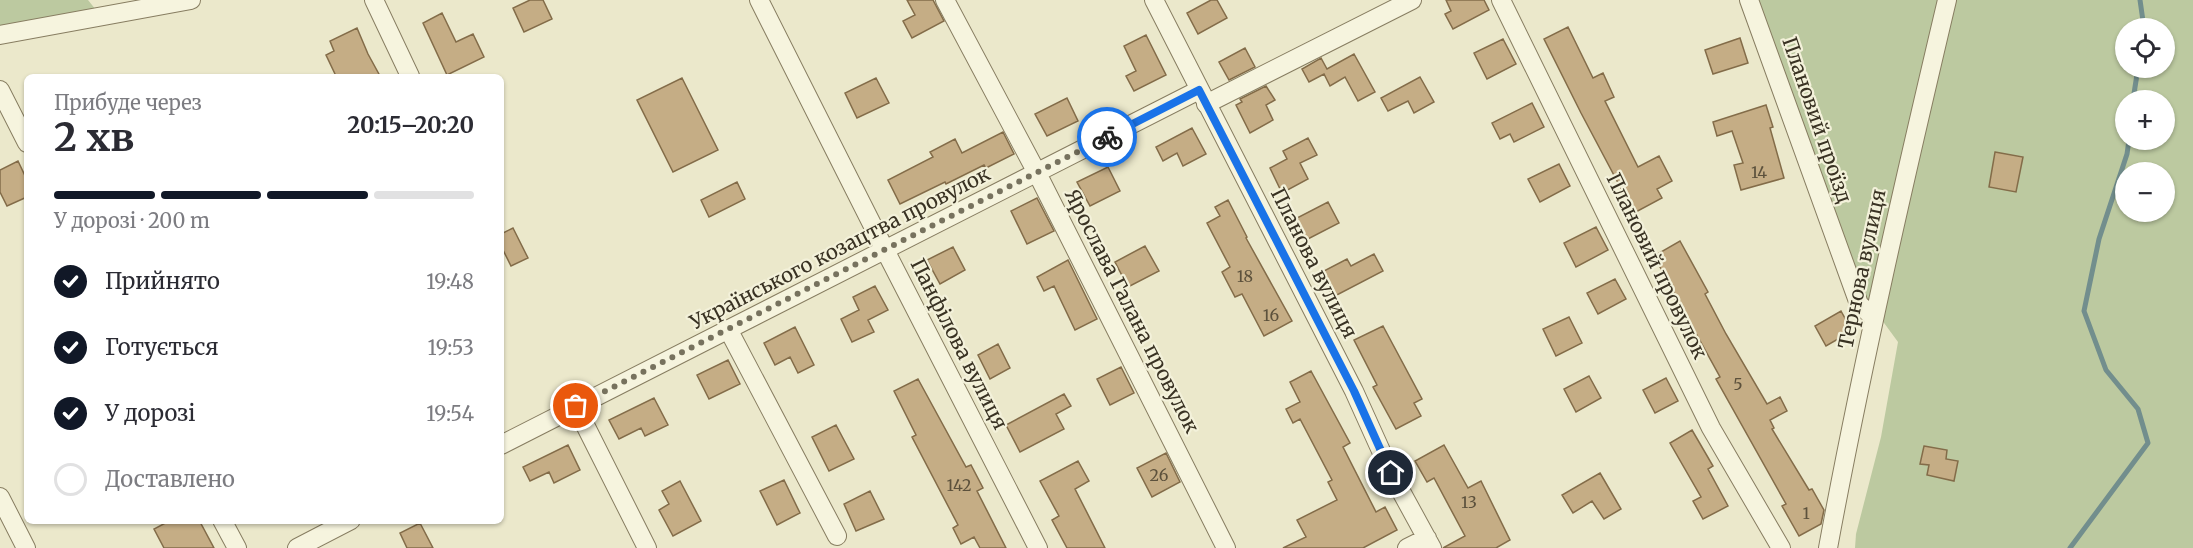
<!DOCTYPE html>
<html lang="uk">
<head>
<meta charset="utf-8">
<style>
	:root { --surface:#fff; --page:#f7f7f7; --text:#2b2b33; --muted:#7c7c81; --line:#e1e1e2; --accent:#111827 }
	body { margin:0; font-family:Merriweather,serif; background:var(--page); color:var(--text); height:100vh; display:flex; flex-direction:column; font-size:22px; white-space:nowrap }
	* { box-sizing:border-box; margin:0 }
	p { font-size:20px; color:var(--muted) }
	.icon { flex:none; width:33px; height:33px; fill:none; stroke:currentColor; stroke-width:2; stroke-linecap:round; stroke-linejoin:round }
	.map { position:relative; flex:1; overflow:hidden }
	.side { position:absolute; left:24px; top:74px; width:480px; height:450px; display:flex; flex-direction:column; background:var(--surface); border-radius:9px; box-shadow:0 2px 4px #0004 }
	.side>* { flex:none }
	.tools { position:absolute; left:2115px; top:18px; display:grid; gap:12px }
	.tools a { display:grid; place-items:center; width:60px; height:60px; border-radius:50%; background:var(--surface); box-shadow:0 2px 4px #0004; font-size:30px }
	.pin { position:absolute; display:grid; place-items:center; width:51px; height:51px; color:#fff; margin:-26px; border:3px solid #fff; border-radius:50%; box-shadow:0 2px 6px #0007 }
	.courier { position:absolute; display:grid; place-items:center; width:60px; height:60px; margin:-30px; border:4px solid #1a73e8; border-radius:50%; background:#fff; color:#222; box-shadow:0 2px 8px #0007 }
	.overview em { font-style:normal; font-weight:700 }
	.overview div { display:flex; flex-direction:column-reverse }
	.overview { display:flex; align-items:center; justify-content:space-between; height:102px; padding:0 30px }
	h1 { font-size:39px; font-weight:700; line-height:45px }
	.bar { display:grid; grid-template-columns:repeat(4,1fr); gap:9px 6px; align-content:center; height:72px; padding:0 30px }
	.bar i { height:8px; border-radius:4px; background:var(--line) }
	.bar .active { background:var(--accent) }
	.bar p { grid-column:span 4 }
	ol { padding:0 30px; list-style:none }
	li { display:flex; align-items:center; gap:18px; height:66px }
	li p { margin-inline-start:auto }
	li .icon { padding:6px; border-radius:50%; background:var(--accent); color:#fff; stroke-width:4 }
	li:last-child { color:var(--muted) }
	li i { width:33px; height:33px; border:3px solid var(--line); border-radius:50% }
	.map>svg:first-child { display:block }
</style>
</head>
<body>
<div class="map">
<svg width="2193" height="548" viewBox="0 0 2193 548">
	<rect width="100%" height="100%" fill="#ebe8cb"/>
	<path fill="#bcc9a0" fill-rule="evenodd" d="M 0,0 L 88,0 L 96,10 L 0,27 Z
		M 1758,0 L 2193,0 L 2193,548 L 1855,548 L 1856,534 L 1881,437 L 1898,342 L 1868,301 L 1845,247 ZM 2126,28 L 2164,28 L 2164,68 L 2126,68 ZM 2126,100 L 2164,100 L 2164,140 L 2126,140 ZM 2126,172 L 2164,172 L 2164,212 L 2126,212 Z"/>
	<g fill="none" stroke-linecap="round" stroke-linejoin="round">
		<path stroke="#728e8d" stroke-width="5" d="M 2140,0 L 2144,28
			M 2133,100 L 2138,68
			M 2070,548 L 2148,443 L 2138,409 L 2106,370 L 2084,311 L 2099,239 L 2127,154 L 2129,140"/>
	</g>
	<path fill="#c5ad85" stroke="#836c49" stroke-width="1.5" d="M 530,0 L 543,0 L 552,19 L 524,32 L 513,8 Z
		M 907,0 L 933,0 L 944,21 L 912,38 L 903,21 L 915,15 Z
		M 1211,0 L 1217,0 L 1227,18 L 1198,34 L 1187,13 Z
		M 1446,0 L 1484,0 L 1489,10 L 1453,29 L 1445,14 L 1451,11 Z
		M 442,13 L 456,42 L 473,34 L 484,57 L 447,75 L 423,23 Z
		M 1568,27 L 1593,78 L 1603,73 L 1614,97 L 1605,101 L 1638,167 L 1659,156 L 1672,181 L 1657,189 L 1662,198 L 1634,213 L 1581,113 L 1544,39 Z
		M 357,28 L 368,54 L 380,76 L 336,76 L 326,55 L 334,51 L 330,41 Z
		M 1146,35 L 1166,75 L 1134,91 L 1126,76 L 1136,71 L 1124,46 Z
		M 1740,38 L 1748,63 L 1713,74 L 1705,50 Z
		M 1503,39 L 1516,64 L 1487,79 L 1474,53 Z
		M 1245,48 L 1255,67 L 1229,80 L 1219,62 Z
		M 1354,54 L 1375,92 L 1358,101 L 1345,77 L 1330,86 L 1324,74 L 1309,82 L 1302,69 L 1321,58 L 1327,69 Z
		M 1420,77 L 1434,102 L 1414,113 L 1408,101 L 1388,111 L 1381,98 Z
		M 682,78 L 718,150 L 673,172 L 637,100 Z
		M 876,78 L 889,103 L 857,118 L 845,93 Z
		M 1266,86 L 1275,100 L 1266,105 L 1273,120 L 1250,133 L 1236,105 L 1242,102 L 1240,99 Z
		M 1067,98 L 1078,121 L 1047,136 L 1035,114 Z
		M 1532,103 L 1544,127 L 1514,142 L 1510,134 L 1500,139 L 1492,123 Z
		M 1766,105 L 1773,127 L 1770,128 L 1784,178 L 1741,190 L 1734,165 L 1743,163 L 1732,131 L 1717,136 L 1713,122 Z
		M 1192,128 L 1206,154 L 1183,166 L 1177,153 L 1163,161 L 1156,147 Z
		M 1003,132 L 1014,154 L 986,168 L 984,165 L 946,184 L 945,182 L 900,204 L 888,180 L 933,157 L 930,152 L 955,139 L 962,153 Z
		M 1308,138 L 1317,155 L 1300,163 L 1308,179 L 1282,193 L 1270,168 L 1287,159 L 1283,151 Z
		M 1995,152 L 2023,157 L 2016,192 L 1989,187 Z
		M 18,161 L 27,180 L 27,197 L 7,206 L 0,192 L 0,170 Z
		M 1559,164 L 1570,186 L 1540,202 L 1528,179 Z
		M 1108,167 L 1120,191 L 1090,206 L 1077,182 Z
		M 737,182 L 745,199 L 709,217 L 701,200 Z
		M 1037,198 L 1054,231 L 1027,244 L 1011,211 Z
		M 1228,200 L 1247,237 L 1246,238 L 1292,321 L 1264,336 L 1242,294 L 1235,297 L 1222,272 L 1230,267 L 1207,223 L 1220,216 L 1215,207 Z
		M 1328,202 L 1339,223 L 1306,240 L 1295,219 Z
		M 1596,227 L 1608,250 L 1576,267 L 1564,243 Z
		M 513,228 L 528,258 L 511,266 L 501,246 L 501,234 Z
		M 1680,241 L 1708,292 L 1705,294 L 1726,334 L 1767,404 L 1780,397 L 1787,411 L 1770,420 L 1774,428 L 1772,429 L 1809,490 L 1812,489 L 1824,510 L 1821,524 L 1799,536 L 1782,506 L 1786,504 L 1716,379 L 1720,377 L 1688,319 L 1686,320 L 1674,298 L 1676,296 L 1654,256 Z
		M 1145,246 L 1159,271 L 1128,287 L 1115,262 Z
		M 953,247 L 965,270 L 940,284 L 927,260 Z
		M 1374,254 L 1383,271 L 1333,297 L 1320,273 L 1347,259 L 1351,266 Z
		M 1068,260 L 1097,319 L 1075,330 L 1054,286 L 1044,291 L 1037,277 Z
		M 1615,279 L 1626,299 L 1598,314 L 1587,293 Z
		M 875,286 L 888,310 L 868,320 L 874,332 L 852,342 L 841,319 L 859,310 L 853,297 Z
		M 1841,311 L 1852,331 L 1826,346 L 1815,326 Z
		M 1569,317 L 1582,343 L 1556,356 L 1543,329 Z
		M 1383,326 L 1422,399 L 1414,403 L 1421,416 L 1396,429 L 1373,387 L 1377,385 L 1354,340 Z
		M 795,327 L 814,365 L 798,373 L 790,357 L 775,365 L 764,343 Z
		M 998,344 L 1010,368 L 990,379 L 978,355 Z
		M 728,360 L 740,384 L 709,399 L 697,375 Z
		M 1121,367 L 1134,393 L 1110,405 L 1097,379 Z
		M 1311,371 L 1350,443 L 1343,447 L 1376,512 L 1385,507 L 1397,530 L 1363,548 L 1283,548 L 1306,537 L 1297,520 L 1337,500 L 1328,482 L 1332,480 L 1300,419 L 1293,423 L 1286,409 L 1300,402 L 1290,382 Z
		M 1589,376 L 1601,398 L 1576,412 L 1564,389 Z
		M 1666,378 L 1678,401 L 1655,413 L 1643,390 Z
		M 918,379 L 966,467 L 971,465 L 983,488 L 977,491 L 1006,548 L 980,548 L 974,537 L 961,544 L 953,528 L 958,525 L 912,437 L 916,435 L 894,391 Z
		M 1064,394 L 1071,406 L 1056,414 L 1064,429 L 1020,452 L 1006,425 Z
		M 654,398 L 668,425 L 645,436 L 641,428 L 619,439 L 609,420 Z
		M 836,425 L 854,459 L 829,471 L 812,437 Z
		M 1692,430 L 1713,466 L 1708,469 L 1728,506 L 1703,519 L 1693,501 L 1701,497 L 1670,443 Z
		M 568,445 L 580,470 L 554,483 L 549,472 L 530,481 L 523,467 Z
		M 1444,445 L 1468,488 L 1481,481 L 1510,540 L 1496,548 L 1443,548 L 1465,536 L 1434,478 L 1427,482 L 1415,461 Z
		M 1924,446 L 1947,450 L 1946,459 L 1958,461 L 1954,481 L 1927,475 L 1929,465 L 1920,464 Z
		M 1166,453 L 1180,482 L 1152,497 L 1137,468 Z
		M 1078,461 L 1089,481 L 1075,489 L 1105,548 L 1067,548 L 1052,520 L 1059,516 L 1040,481 Z
		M 1600,473 L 1621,509 L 1604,519 L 1592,501 L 1573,513 L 1562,495 Z
		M 784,480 L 800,513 L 777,525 L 760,491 Z
		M 680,481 L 701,521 L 673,536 L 659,510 L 669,504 L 662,491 Z
		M 870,491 L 884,519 L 856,531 L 844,504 Z
		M 171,520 L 199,520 L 214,548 L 164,548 L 154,529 Z
		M 420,523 L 433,548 L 407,548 L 400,533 Z"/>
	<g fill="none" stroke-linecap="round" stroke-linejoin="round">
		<g stroke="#877d61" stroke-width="20">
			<path id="minor" d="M 374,0 L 410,76
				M 759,0 L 885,250 L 1038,548
				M 945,0 L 1037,173 L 1226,548
				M 1154,0 L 1354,391 L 1391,473 L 1432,548
				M 1501,0 L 1711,428 L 1781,548
				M 1749,0 L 1859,304 L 1874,318
				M 0,35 L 191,0
				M 0,90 L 27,143
				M 1206,104 L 1412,0
				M 728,329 L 837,536
				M 576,407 L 647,548
				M 501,445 L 1199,90
				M 0,497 L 26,548
				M 222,520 L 237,548
				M 297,548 L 351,520
				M 1407,548 L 1427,538
				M 1828,548 C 1862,364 1904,182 1947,0"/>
		</g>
		<use href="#minor" stroke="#f6f4de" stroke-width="18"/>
	</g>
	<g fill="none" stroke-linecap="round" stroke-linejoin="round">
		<path stroke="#77725e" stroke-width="6" stroke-dasharray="0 10.8" d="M 576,406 L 1107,137"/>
		<path stroke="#1a73e8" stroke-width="8" d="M 1107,137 L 1199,90 L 1354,391 L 1391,473"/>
	</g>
	<g text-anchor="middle" stroke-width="4.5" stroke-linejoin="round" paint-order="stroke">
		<g font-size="16" fill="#5c513c">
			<text x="1759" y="178">14</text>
			<text x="1245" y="282">18</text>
			<text x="1271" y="321">16</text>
			<text x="1738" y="390">5</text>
			<text x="1159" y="481">26</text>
			<text x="959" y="491">142</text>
			<text x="1469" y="508">13</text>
			<text x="1806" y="519">1</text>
		</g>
		<g font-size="20" fill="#393223" stroke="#f3f1da">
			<text transform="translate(1817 120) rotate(71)" y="7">Плановий проїзд</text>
			<text transform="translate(840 248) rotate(-27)" y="7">Українського козацтва провулок</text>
			<text transform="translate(1314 263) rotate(63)" y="7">Планова вулиця</text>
			<text transform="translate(1657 266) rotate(64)" y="7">Плановий провулок</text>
			<text transform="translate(1862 269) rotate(-78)" y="7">Тернова вулиця</text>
			<text transform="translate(1132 311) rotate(63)" y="7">Ярослава Галана провулок</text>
			<text transform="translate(959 344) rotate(63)" y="7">Панфілова вулиця</text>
		</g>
	</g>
</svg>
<div class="tools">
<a><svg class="icon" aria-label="locate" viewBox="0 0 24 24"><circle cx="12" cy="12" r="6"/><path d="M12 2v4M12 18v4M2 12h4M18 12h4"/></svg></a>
<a>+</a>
<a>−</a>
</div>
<div class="pin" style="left:576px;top:406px;background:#ea580c"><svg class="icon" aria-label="bag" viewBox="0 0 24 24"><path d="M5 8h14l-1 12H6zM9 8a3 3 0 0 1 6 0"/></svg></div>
<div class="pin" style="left:1391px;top:473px;background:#1f2937"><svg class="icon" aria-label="home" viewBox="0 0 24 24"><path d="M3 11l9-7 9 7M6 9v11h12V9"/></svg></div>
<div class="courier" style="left:1107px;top:137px"><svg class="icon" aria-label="bike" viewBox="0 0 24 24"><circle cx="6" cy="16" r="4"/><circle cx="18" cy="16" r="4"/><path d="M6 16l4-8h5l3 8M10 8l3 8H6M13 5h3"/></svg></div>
<section class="side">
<div class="overview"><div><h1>2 хв</h1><p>Прибуде через</p></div><em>20:15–20:20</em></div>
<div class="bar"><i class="active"></i><i class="active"></i><i class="active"></i><i></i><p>У дорозі · 200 m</p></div>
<ol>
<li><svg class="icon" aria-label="check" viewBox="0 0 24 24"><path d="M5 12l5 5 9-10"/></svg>Прийнято<p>19:48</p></li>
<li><svg class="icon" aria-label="check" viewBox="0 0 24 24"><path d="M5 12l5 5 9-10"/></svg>Готується<p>19:53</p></li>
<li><svg class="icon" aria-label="check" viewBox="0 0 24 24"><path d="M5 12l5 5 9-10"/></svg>У дорозі<p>19:54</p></li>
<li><i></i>Доставлено</li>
</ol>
</section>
</div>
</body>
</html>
